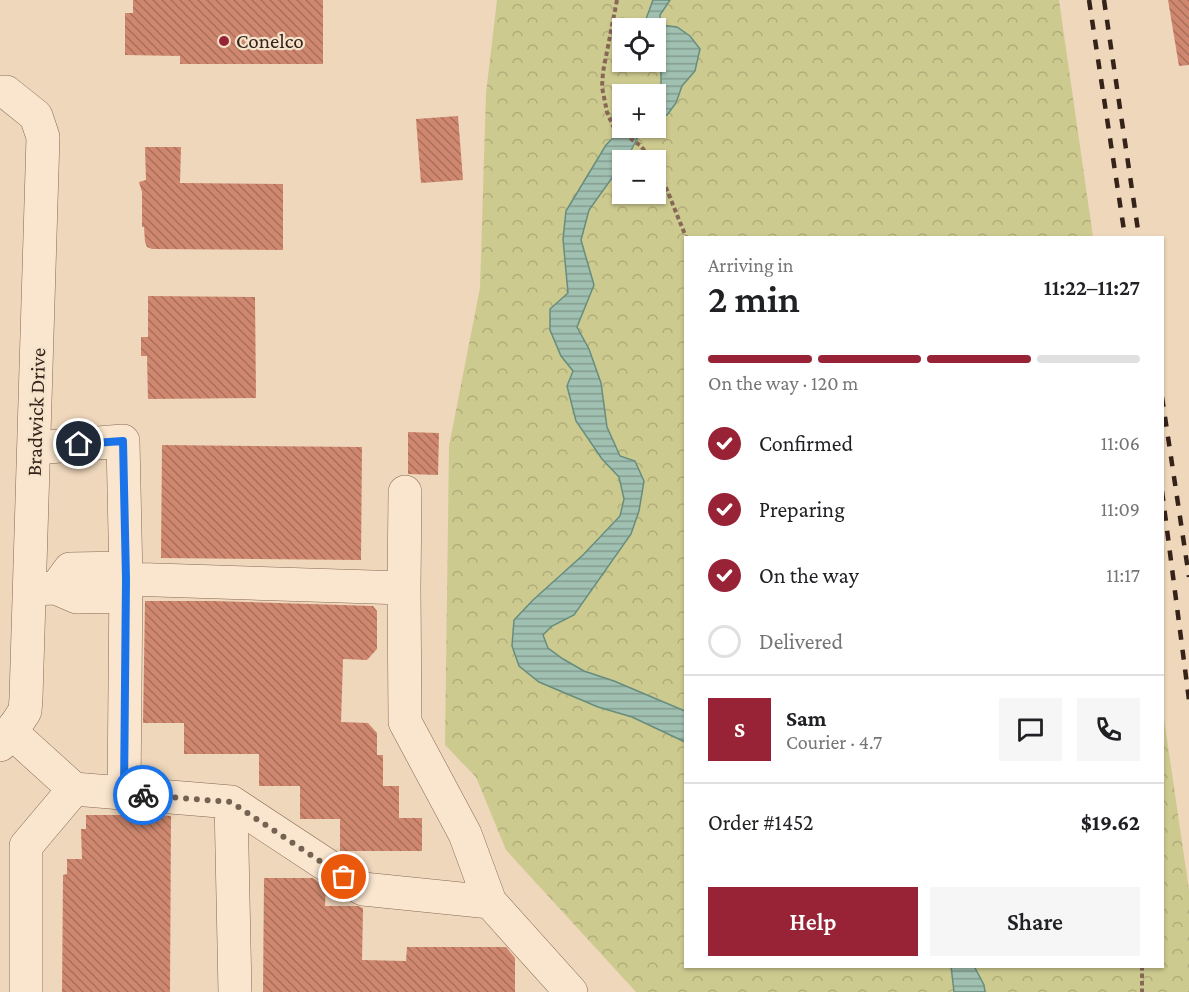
<!DOCTYPE html>
<html lang="en">
<head>
<meta charset="utf-8">
<style>
	:root { --surface:#fff; --page:#f6f6f6; --text:#202124; --muted:#757577; --line:#e0e0e0; --accent:#982336 }
	body { margin:0; font-family:"Crimson Pro",serif; background:var(--page); color:var(--text); height:100vh; display:flex; flex-direction:column; font-size:22px; white-space:nowrap }
	* { box-sizing:border-box; margin:0 }
	p { font-size:20px; color:var(--muted) }
	.icon { flex:none; width:33px; height:33px; fill:none; stroke:currentColor; stroke-width:2; stroke-linecap:round; stroke-linejoin:round }
	.map { position:relative; flex:1; overflow:hidden }
	.drawer { position:absolute; left:684px; top:236px; width:480px; height:732px; display:flex; flex-direction:column; background:var(--surface); border-radius:0px; box-shadow:0 2px 4px #0004 }
	.drawer>* { flex:none }
	.buttons { position:absolute; left:612px; top:18px; display:grid; gap:12px }
	.buttons a { display:grid; place-items:center; width:54px; height:54px; border-radius:0px; background:var(--surface); box-shadow:0 2px 4px #0004; font-size:30px }
	.pin { position:absolute; display:grid; place-items:center; width:51px; height:51px; color:#fff; margin:-26px; border:3px solid #fff; border-radius:50%; box-shadow:0 2px 6px #0007 }
	.courier { position:absolute; display:grid; place-items:center; width:60px; height:60px; margin:-30px; border:4px solid #1a73e8; border-radius:50%; background:#fff; color:#222; box-shadow:0 2px 8px #0007 }
	.headline em { font-style:normal; font-weight:600 }
	.headline div { display:flex; flex-direction:column-reverse }
	.headline { display:flex; align-items:center; justify-content:space-between; height:102px; padding:0 24px }
	h1 { font-size:39px; font-weight:600; line-height:45px }
	.bar { display:grid; grid-template-columns:repeat(4,1fr); gap:9px 6px; align-content:center; height:72px; padding:0 24px }
	.bar i { height:8px; border-radius:4px; background:var(--line) }
	.bar .selected { background:var(--accent) }
	.bar p { grid-column:span 4 }
	.line { display:flex; align-items:center; gap:15px; padding:0 24px; border-top:2px solid var(--line) }
	.line div { flex:1 }
	.round { display:grid; place-items:center; flex:none; width:63px; height:63px; border-radius:0px; background:var(--page) }
	ol { padding:0 24px; list-style:none }
	li { display:flex; align-items:center; gap:18px; height:66px }
	li p { margin-inline-start:auto }
	li .icon { padding:6px; border-radius:50%; background:var(--accent); color:#fff; stroke-width:4 }
	li:last-child { color:var(--muted) }
	li i { width:33px; height:33px; border:3px solid var(--line); border-radius:50% }
	.primary-button { display:flex; gap:12px; margin-top:auto; padding:12px 24px }
	.primary-button a { flex:1; height:69px; border-radius:0px; background:var(--accent); color:#fff; font-size:24px; font-weight:600; line-height:69px; text-align:center }
	.primary-button a+a { background:var(--page); color:var(--text) }
	.map>svg:first-child { display:block }
</style>
</head>
<body>
<div class="map">
<svg width="1189" height="992" viewBox="0 0 1189 992">
	<defs>
		<pattern id="park-crowns" width="20" height="18" patternUnits="userSpaceOnUse" patternTransform="scale(1.5)"><rect width="20" height="18" fill="#cdca8f"/><path d="M2 6a3 3 0 1 1 6 0M12 15a3 3 0 1 1 6 0" fill="none" stroke="#b1ad7b"/></pattern>
		<pattern id="water-rules" width="6" height="5" patternUnits="userSpaceOnUse" patternTransform="scale(1.5)"><rect width="6" height="5" fill="#a0c0b1"/><path d="M0 2.5h6" fill="none" stroke="#839c8f"/></pattern>
		<pattern id="building-back-hatch" width="6" height="6" patternUnits="userSpaceOnUse" patternTransform="scale(1.5)"><rect width="6" height="6" fill="#cf886f"/><path d="M-1 5l2 2M0 0l6 6M5-1l2 2" fill="none" stroke="#a96f5a"/></pattern>
	</defs>
	<rect width="100%" height="100%" fill="#efd7bb"/>
	<path fill="url(#park-crowns)" fill-rule="evenodd" d="M 497,0 L 1059,0 L 1093,237 L 686,237 L 686,966 L 1162,966 L 1163,712 L 1189,890 L 1189,992 L 636,992 L 506,850 L 476,777 L 445,745 L 449,446 L 480,288 L 486,93 ZM 622,28 L 656,28 L 656,62 L 622,62 ZM 622,94 L 656,94 L 656,128 L 622,128 ZM 622,160 L 656,160 L 656,194 L 622,194 Z"/>
	<path fill="url(#water-rules)" stroke="#678d7e" stroke-width="1.5" d="M 653,0 L 670,0 L 660,15 L 661,25 L 677,27 L 690,36 L 700,49 L 695,71 L 682,86 L 676,103 L 667,115 L 656,119 L 656,95 L 661,93 L 661,71 L 656,52 L 656,28 L 649,28 L 646,19 Z
		M 623,128 L 644,128 C 636,137 633,150 625,160 L 622,160 L 622,164 L 589,210 L 581,240 L 594,285 L 577,327 L 589,349 L 601,383 L 607,427 L 620,456 L 635,461 L 644,481 L 639,511 L 631,534 L 574,615 L 552,626 L 543,635 L 548,648 L 563,659 L 584,671 L 614,681 L 685,711 L 685,742 L 632,717 L 598,707 L 539,682 L 519,666 L 512,646 L 514,620 L 533,600 L 583,555 L 620,516 L 624,499 L 619,477 L 602,459 L 576,421 L 567,386 L 573,371 L 561,356 L 550,330 L 550,309 L 568,293 L 563,239 L 566,211 L 606,145 Z
		M 951,966 L 974,966 L 984,985 L 985,992 L 954,992 Z"/>
	<path fill="url(#building-back-hatch)" d="M 133,0 L 323,0 L 323,64 L 180,64 L 180,56 L 125,55 L 125,13 L 133,13 Z
		M 1168,0 L 1189,0 L 1189,65 L 1179,66 Z
		M 458,116 L 463,180 L 421,183 L 416,119 Z
		M 145,147 L 181,147 L 180,183 L 283,184 L 283,250 L 152,249 L 147,247 L 145,242 L 144,227 L 142,227 L 142,192 L 139,182 L 146,180 Z
		M 148,296 L 255,297 L 256,398 L 148,399 L 147,356 L 141,356 L 141,337 L 148,337 Z
		M 408,432 L 439,433 L 438,475 L 408,474 Z
		M 162,445 L 362,447 L 361,560 L 161,558 Z
		M 145,601 L 213,601 L 373,606 L 377,611 L 377,649 L 367,660 L 343,659 L 341,722 L 368,723 L 377,733 L 377,755 L 383,755 L 383,786 L 399,786 L 399,818 L 422,818 L 422,851 L 340,851 L 340,819 L 300,819 L 300,786 L 259,786 L 259,754 L 184,754 L 184,723 L 143,723 Z
		M 86,815 L 156,815 L 171,816 L 170,992 L 62,992 L 63,875 L 67,874 L 67,859 L 82,859 L 81,829 L 86,829 Z
		M 264,878 L 313,878 L 326,887 L 325,906 L 358,906 L 363,908 L 362,960 L 406,961 L 407,947 L 506,947 L 515,958 L 515,992 L 263,992 Z"/>
	<g fill="none" stroke-linecap="round" stroke-linejoin="round">
		<g stroke="#876755" stroke-width="34">
			<path id="minor" d="M 0,92 L 6,92 L 36,116 L 43,137 L 26,698 L 25,711 L 17,723 L 0,745
				M 35,448 L 123,441 L 126,579
				M 56,588 L 70,569 L 126,568
				M 404,588 L 405,492
				M 30,589 L 56,588 L 77,597 L 126,596
				M 11,732 L 74,789 L 231,802 L 363,889 L 490,902 L 571,992
				M 124,793 L 126,579 L 404,588 L 405,722 L 465,834 L 490,902
				M 231,802 L 235,992
				M 26,992 L 26,846 L 74,789"/>
		</g>
		<path stroke="#876755" stroke-width="4" stroke-dasharray="4.5 3" stroke-linecap="butt" d="M 617,0 L 603,72 L 602,87 L 607,112 L 613,126 L 641,146 L 651,160
			M 656,167 L 660,173 L 686,237
			M 1142,966 L 1142,992"/>
		<use href="#minor" stroke="#fae6ce" stroke-width="33"/>
		<path stroke="#35231a" stroke-width="4.5" stroke-dasharray="10 10" stroke-linecap="butt" d="M 1089,0 L 1125,237
			M 1104,0 L 1139,237
			M 1162,397 L 1189,577
			M 1162,491 L 1189,700"/>
	</g>
	<g fill="none" stroke-linecap="round" stroke-linejoin="round">
		<path stroke="#766252" stroke-width="6" stroke-dasharray="0 10.8" d="M 143,795 L 231,802 L 344,877"/>
		<path stroke="#1a73e8" stroke-width="8" d="M 79,444 L 123,441 L 126,579 L 124,793 L 143,795"/>
	</g>
	<circle fill="#982336" stroke="#f6e3cb" stroke-width="2" cx="224" cy="41" r="6"/>
	<g text-anchor="middle" stroke-width="4.5" stroke-linejoin="round" paint-order="stroke">
		<g font-size="21" fill="#35231a" stroke="#f6e3cb" text-anchor="start">
			<text x="236" y="48">Conelco</text>
		</g>
		<g font-size="21" fill="#35231a" stroke="#f6e3cb">
			<text transform="translate(36 412) rotate(-88)" y="7">Bradwick Drive</text>
		</g>
	</g>
</svg>
<div class="buttons">
<a><svg class="icon" aria-label="locate" viewBox="0 0 24 24"><circle cx="12" cy="12" r="6"/><path d="M12 2v4M12 18v4M2 12h4M18 12h4"/></svg></a>
<a>+</a>
<a>−</a>
</div>
<div class="pin" style="left:344px;top:877px;background:#ea580c"><svg class="icon" aria-label="bag" viewBox="0 0 24 24"><path d="M5 8h14l-1 12H6zM9 8a3 3 0 0 1 6 0"/></svg></div>
<div class="pin" style="left:79px;top:444px;background:#1f2937"><svg class="icon" aria-label="home" viewBox="0 0 24 24"><path d="M3 11l9-7 9 7M6 9v11h12V9"/></svg></div>
<div class="courier" style="left:143px;top:795px"><svg class="icon" aria-label="bike" viewBox="0 0 24 24"><circle cx="6" cy="16" r="4"/><circle cx="18" cy="16" r="4"/><path d="M6 16l4-8h5l3 8M10 8l3 8H6M13 5h3"/></svg></div>
<section class="drawer">
<div class="headline"><div><h1>2 min</h1><p>Arriving in</p></div><em>11:22–11:27</em></div>
<div class="bar"><i class="selected"></i><i class="selected"></i><i class="selected"></i><i></i><p>On the way · 120 m</p></div>
<ol>
<li><svg class="icon" aria-label="check" viewBox="0 0 24 24"><path d="M5 12l5 5 9-10"/></svg>Confirmed<p>11:06</p></li>
<li><svg class="icon" aria-label="check" viewBox="0 0 24 24"><path d="M5 12l5 5 9-10"/></svg>Preparing<p>11:09</p></li>
<li><svg class="icon" aria-label="check" viewBox="0 0 24 24"><path d="M5 12l5 5 9-10"/></svg>On the way<p>11:17</p></li>
<li><i></i>Delivered</li>
</ol>
<div class="line" style="height:108px"><b class="round" style="background:var(--accent);color:#fff">S</b><div><b>Sam</b><p>Courier · 4.7</p></div><a class="round"><svg class="icon" aria-label="chat" viewBox="0 0 24 24"><path d="M4 5h16v11H9l-5 4z"/></svg></a><a class="round"><svg class="icon" aria-label="phone" viewBox="0 0 24 24"><path d="M5 4h4l2 5-3 2q2 4 5 5l2-3 5 2v4C11 20 4 13 5 4z"/></svg></a></div>
<div class="line" style="height:78px"><div>Order #1452</div><b>$19.62</b></div>
<div class="primary-button"><a>Help</a><a>Share</a></div>
</section>
</div>
</body>
</html>
